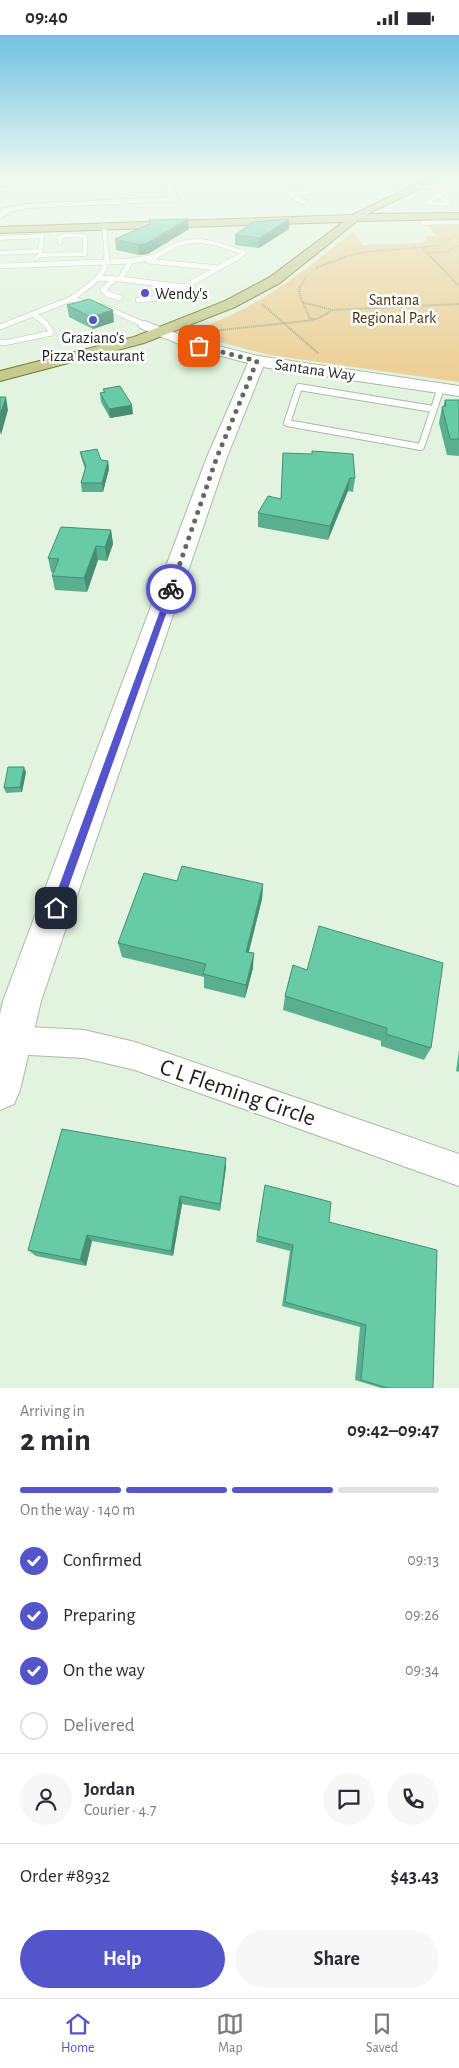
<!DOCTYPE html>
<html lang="en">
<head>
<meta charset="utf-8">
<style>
	:root { --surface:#fff; --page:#f7f7f7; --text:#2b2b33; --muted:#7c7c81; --line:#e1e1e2; --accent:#5454cb }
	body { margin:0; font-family:"Alegreya Sans",sans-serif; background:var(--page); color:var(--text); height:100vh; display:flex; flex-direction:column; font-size:19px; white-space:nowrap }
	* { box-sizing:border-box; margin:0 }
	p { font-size:16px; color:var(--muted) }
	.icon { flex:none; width:28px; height:28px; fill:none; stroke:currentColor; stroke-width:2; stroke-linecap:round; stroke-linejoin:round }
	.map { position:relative; height:1353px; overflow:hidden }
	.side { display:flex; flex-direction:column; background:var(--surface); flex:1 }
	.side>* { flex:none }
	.pin { position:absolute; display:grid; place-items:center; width:42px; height:42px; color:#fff; margin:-21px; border-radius:10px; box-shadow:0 2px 8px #0006 }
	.courier { position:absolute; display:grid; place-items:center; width:50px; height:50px; margin:-25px; border:4px solid #5454cb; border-radius:50%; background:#fff; color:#222; box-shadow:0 1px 6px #0007 }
	.overview em { font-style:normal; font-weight:700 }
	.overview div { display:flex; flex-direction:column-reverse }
	.overview { display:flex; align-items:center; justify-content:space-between; height:85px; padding:0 20px }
	h1 { font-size:32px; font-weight:700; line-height:38px }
	.bar { display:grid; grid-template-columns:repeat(4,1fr); gap:8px 5px; align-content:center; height:60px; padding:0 20px }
	.bar i { height:6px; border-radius:4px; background:var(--line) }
	.bar .active { background:var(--accent) }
	.bar p { grid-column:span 4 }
	.line { display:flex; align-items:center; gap:12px; padding:0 20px; border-top:1px solid var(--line) }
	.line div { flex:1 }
	.round { display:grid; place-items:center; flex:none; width:52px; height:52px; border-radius:26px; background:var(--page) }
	ol { padding:0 20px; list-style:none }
	li { display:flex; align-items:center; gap:15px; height:55px }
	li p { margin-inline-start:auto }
	li .icon { padding:5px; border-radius:50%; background:var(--accent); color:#fff; stroke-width:4 }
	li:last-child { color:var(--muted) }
	li i { width:28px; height:28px; border:2px solid var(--line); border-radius:50% }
	.primary-button { display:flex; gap:10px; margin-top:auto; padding:10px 20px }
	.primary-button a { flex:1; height:58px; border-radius:30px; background:var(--accent); color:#fff; font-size:20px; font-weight:700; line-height:58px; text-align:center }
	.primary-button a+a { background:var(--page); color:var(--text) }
	.status { display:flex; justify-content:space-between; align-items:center; height:35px; padding:0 25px; background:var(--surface); direction:ltr }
	.status svg { height:14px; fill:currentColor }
	.tabs { display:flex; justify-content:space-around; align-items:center; height:70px; border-top:1px solid var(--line); background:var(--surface); font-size:14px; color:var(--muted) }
	.tabs a { display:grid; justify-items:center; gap:2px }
	.tabs .active { color:var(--accent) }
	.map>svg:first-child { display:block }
</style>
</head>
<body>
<div class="status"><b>09:40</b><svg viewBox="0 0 49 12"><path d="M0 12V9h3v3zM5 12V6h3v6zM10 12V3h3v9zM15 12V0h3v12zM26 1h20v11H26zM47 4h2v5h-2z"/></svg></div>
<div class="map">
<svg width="459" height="1353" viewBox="0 0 459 1353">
	<rect width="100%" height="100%" fill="#e2f3de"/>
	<path fill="#ecd096" d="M 459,185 L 459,347 L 269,320 L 192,300 L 193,297 C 214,287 236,279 256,267 C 291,247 321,222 353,197 L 363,210 L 421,208 L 426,206 L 427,201 L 437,201 L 424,186 Z"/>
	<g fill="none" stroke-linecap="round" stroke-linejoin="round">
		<path stroke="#5bd7d7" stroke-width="2.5" d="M 0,152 L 27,145"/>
		<g stroke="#abbba7" stroke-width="5">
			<path id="lane-far2" d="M 421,151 L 449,156
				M 436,153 L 444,148 L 459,145
				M 0,155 L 34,145
				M 291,160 L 313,156 L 342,145
				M 439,160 L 450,169 L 426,168 L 442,158 L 459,153
				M 422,188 L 459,187
				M 104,190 L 107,223
				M 0,203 L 42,201 L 40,220 L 36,223
				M 0,218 L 41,216
				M 40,220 L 85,219 L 85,201 L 65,200 L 60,203 L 60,208
				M 152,223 C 161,219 170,212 179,209 C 200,201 224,211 244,218 L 236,223"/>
		</g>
		<g stroke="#abbba7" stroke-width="6">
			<path id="lane-far1" d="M 106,222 C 108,241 84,254 71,264 L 109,274 L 145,290
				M 131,226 L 155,222
				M 148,226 L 219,233
				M 0,231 L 131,226 L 120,244 L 98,243
				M 114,244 L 103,255 L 107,259 L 120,263
				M 120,244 L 184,252 L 238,222
				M 138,265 L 162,263 L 183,251
				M 0,292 L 71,264
				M 0,307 L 4,308 L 52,298 L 46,289 L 34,279"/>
		</g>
		<g stroke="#abbba7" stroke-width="8">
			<path id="lane" d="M 433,374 L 299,352 L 287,388 L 421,412 L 441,353"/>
		</g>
		<g stroke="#abbba7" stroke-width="2">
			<path id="street" d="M 164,145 L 171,145 L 178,164 L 177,166 L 27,173 L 10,177 L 0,184 L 0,177 L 4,173 L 27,169 L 169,162 Z
				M 265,145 L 274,145 L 308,167 L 301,169 Z
				M 12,991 L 84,995 L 135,1007 L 459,1119 L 459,1151 L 135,1035 L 84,1023 L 12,1019 L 2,1015 L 0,1000 L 2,995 Z"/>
		</g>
		<g stroke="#abbba7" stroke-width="2">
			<path id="secondary" d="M 145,286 L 194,305 L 258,321 L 459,351 L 459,361 L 263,332 L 227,422 L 41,966 L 20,1055 L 14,1069 L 0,1075 L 0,979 L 3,966 L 207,422 L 248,328 L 184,311 L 140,293 L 138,290 L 140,287 Z"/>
		</g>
		<g stroke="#717732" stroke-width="2">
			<path id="primary" d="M 425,145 L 438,145 L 367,179 L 459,178 L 459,184 L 357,186 L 280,248 L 235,272 L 144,308 L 0,346 L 0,336 L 134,302 L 225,266 L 270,242 L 343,187 L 0,198 L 0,192 L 352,180 Z"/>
		</g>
		<path stroke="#94a191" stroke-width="1" stroke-dasharray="1 1" stroke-linecap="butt" d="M 422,213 L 432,223
			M 428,218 L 446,217 L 459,211
			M 340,223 L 365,217 L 437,211 L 456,200"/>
		<path stroke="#94a191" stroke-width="2" stroke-dasharray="1 1" stroke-linecap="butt" d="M 431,222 L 459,251
			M 316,233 L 345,222
			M 306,242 L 299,254 L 302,267 L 332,275 L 459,269
			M 303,268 L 310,284 L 317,284 L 331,276
			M 262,269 L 319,319
			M 203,297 L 314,285"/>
		<use href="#lane-far2" stroke="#fff" stroke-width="4"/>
		<use href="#lane-far1" stroke="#fff" stroke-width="5"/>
		<use href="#lane" stroke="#fff" stroke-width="6"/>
		<use href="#street" fill="#fff" fill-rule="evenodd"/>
		<use href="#secondary" fill="#fff" fill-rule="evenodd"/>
		<use href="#primary" fill="#c6c98c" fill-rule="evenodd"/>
	</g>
	<path fill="#59af8f" d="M 189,194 L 148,219 L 139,220 L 116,215 L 115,204 Z
		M 289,194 L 259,213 L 235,210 L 235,200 Z
		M 67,270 L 114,287 L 93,294 L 69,282 Z
		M 103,354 L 133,379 L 110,383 L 101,367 L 100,358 L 104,358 Z
		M 445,365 L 459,365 L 459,421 L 447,420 L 439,388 L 442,372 L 443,372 Z
		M 80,417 L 101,425 L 108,426 L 109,434 L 103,457 L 82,457 L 81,448 L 85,434 L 82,425 Z
		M 283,418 L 355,443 L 353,457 L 348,456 L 328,505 L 258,492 L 258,478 L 281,464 Z
		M 111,495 L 113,509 L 107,526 L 98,525 L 87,557 L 55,555 L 52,541 L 53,538 L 51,537 L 48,523 Z
		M 26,737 L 22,757 L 6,758 L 4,753 Z
		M 177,846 L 263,849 L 262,864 L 249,917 L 253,933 L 245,963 L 204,953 L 204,942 L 122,922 L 118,908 Z
		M 293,930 L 431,1013 L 424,1025 L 381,1011 L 381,1006 L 283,975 L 285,961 Z
		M 459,1015 L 459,1037 L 456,1036 Z
		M 226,1123 L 226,1132 L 220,1176 L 182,1169 L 173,1221 L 92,1206 L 86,1231 L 36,1221 L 28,1215 Z
		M 265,1150 L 329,1187 L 433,1353 L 381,1353 L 355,1345 L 360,1292 L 282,1271 L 290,1216 L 256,1207 Z"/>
	<path fill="#488e74" d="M 188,184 L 189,194 L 148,219 L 139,220 L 138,210 Z
		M 289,184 L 289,194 L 259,213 L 260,203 Z
		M 113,275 L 114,287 L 93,294 L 91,282 Z
		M 6,362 L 8,375 L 1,400 L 0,396 L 0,380 Z
		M 132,370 L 133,379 L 110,383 L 109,374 Z
		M 108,426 L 109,434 L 103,457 L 102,448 Z
		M 350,443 L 348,456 L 328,505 L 330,491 Z
		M 111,495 L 113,509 L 107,526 L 105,512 Z
		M 96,511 L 98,525 L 87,557 L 84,543 Z
		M 24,732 L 26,737 L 22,757 L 20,752 Z
		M 263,849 L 262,864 L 245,931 L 246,917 Z
		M 254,918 L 253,933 L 245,963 L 246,950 Z
		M 226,1123 L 226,1132 L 220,1176 L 220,1169 Z
		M 180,1161 L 182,1169 L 173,1221 L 171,1216 Z
		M 87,1200 L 92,1206 L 86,1231 L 80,1225 Z"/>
	<path fill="#67cba6" stroke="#488e74" d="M 188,184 L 147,208 L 138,210 L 115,204 L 150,189 L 149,185 Z
		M 289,184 L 260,203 L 235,200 L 253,187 Z
		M 89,264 L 113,275 L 91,282 L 67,270 Z
		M 120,351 L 132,370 L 109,374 L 100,358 L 105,357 L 103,354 Z
		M 0,362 L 6,362 L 0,380 Z
		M 445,365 L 459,365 L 459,404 L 450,404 L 442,372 L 446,371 Z
		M 97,414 L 101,425 L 108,426 L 102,448 L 81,448 L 86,431 L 80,417 Z
		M 312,416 L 353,419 L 355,443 L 350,443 L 330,491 L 258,478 L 268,461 L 281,464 L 283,418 L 312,419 Z
		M 61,492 L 111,495 L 105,512 L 96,511 L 84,543 L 52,541 L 59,524 L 48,523 Z
		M 8,732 L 24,732 L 20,752 L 4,753 Z
		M 182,831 L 263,849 L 246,917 L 254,918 L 246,950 L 203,939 L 206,929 L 118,908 L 144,838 L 177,846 Z
		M 319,891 L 443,928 L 431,1013 L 386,999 L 387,993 L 285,961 L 293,930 L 307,935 Z
		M 62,1094 L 226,1123 L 220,1169 L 180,1161 L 171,1216 L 87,1200 L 80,1225 L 28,1215 Z
		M 265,1150 L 331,1167 L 329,1187 L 437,1215 L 433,1353 L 388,1353 L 361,1345 L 366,1290 L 285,1267 L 293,1210 L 257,1201 Z"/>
	<linearGradient id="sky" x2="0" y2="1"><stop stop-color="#6fc2e1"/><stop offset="0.43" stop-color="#f2faf0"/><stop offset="1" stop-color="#f2faf0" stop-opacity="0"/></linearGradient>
	<rect width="459" height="334" fill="url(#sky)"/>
	<path fill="#5454cb" d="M 171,552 L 175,554 L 61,873 L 56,877 L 51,873 L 168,554 Z"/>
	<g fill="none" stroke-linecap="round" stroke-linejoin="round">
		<path stroke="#616a5e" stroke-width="5" stroke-dasharray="0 9" d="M 171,554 L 217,422 L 257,326 L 199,311"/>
	</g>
	<g fill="#5454cb" stroke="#fff" stroke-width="2">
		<circle cx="145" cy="258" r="5"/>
		<circle cx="93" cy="285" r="5"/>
	</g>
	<g text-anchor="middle" stroke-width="5" stroke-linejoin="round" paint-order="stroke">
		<g font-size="16" fill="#1b2119" stroke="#fff" text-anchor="start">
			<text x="155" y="264">Wendy's</text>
			<text x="93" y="308" text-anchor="middle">Graziano's<tspan x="93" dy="18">Pizza Restaurant</tspan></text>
		</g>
		<g font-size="16" fill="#443411" stroke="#fff">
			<text x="394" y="270">Santana<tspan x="394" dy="18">Regional Park</tspan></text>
		</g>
		<g font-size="16" fill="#1b2119" stroke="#fff">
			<text transform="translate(315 334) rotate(8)" y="6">Santana Way</text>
		</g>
		<g font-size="24" fill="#1b2119" stroke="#fff">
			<text transform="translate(238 1057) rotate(19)" y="8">C L Fleming Circle</text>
		</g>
	</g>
</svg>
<div class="pin" style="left:199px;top:311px;background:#ea580c"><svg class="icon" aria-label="bag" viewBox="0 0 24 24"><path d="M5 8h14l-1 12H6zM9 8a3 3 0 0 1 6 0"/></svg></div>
<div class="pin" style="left:56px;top:873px;background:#1f2937"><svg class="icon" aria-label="home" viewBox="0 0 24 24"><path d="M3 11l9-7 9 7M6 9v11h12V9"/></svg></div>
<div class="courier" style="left:171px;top:554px"><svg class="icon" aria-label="bike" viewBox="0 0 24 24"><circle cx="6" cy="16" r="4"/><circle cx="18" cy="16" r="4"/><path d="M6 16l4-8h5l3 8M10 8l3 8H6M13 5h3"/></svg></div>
</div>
<section class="side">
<div class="overview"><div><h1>2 min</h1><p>Arriving in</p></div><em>09:42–09:47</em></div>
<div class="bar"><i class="active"></i><i class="active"></i><i class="active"></i><i></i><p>On the way · 140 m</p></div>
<ol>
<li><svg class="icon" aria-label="check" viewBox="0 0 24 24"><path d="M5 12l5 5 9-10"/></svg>Confirmed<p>09:13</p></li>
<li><svg class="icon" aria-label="check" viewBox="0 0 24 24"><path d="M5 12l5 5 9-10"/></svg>Preparing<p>09:26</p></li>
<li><svg class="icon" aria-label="check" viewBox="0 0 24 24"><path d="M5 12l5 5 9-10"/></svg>On the way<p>09:34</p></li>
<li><i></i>Delivered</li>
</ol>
<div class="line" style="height:90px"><a class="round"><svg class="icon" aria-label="person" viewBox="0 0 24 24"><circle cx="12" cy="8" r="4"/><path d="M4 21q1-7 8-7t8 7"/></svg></a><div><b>Jordan</b><p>Courier · 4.7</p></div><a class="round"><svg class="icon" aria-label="chat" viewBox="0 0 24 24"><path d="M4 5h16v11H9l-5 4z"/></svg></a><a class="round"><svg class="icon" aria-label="phone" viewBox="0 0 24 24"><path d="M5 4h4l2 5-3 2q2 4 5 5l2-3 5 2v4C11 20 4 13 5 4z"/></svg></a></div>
<div class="line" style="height:65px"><div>Order #8932</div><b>$43.43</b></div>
<div class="primary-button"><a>Help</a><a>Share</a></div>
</section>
<nav class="tabs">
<a class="active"><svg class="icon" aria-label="home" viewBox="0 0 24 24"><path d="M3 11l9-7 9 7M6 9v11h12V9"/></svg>Home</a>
<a><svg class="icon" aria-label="map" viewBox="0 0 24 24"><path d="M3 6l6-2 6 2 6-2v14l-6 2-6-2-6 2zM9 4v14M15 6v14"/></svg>Map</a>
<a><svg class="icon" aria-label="saved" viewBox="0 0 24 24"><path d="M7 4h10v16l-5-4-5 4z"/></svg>Saved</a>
</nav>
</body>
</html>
